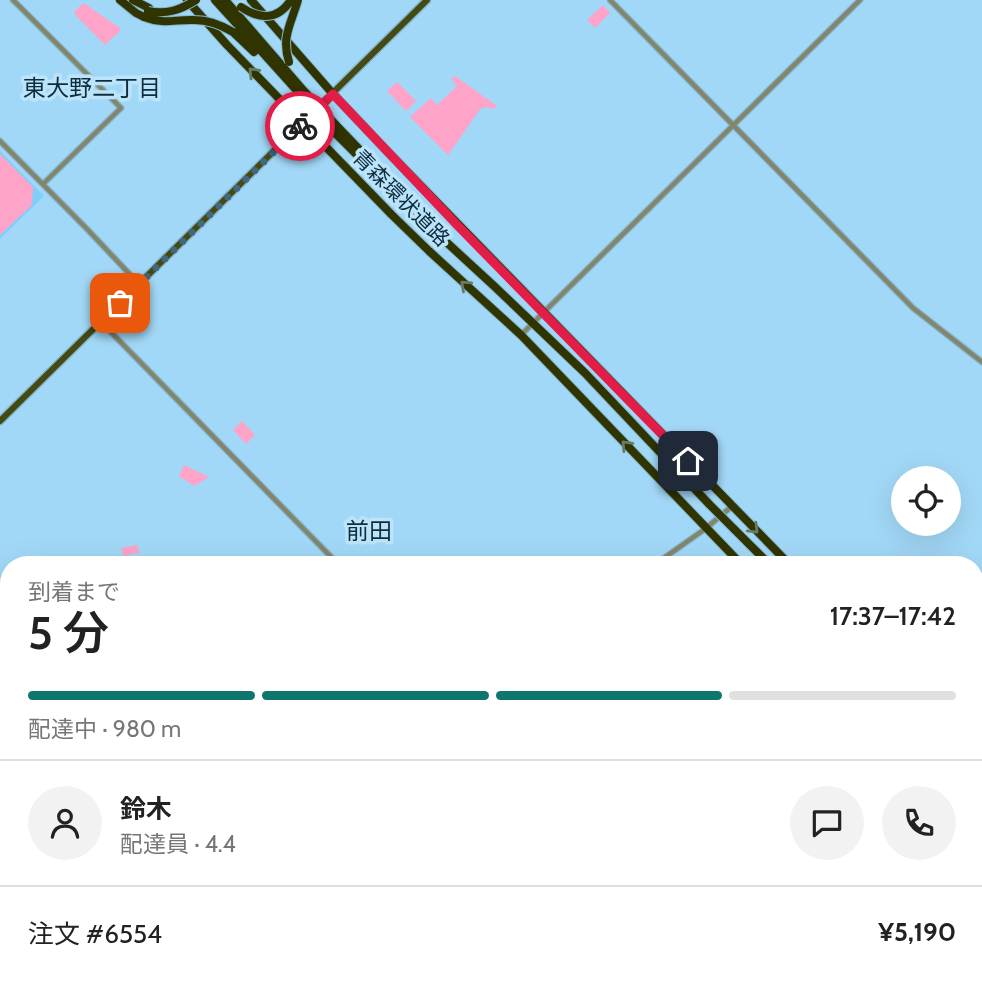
<!DOCTYPE html>
<html lang="ja">
<head>
<meta charset="utf-8">
<style>
	:root { --surface:#fff; --page:#f2f2f2; --text:#222; --muted:#767676; --line:#e0e0e0; --accent:#0f766e }
	body { margin:0; font-family:Cabin,"Noto Sans JP",sans-serif; background:var(--page); color:var(--text); height:100vh; display:flex; flex-direction:column; font-size:26px; white-space:nowrap }
	* { box-sizing:border-box; margin:0 }
	p { font-size:23px; color:var(--muted) }
	.icon { flex:none; width:38px; height:38px; fill:none; stroke:currentColor; stroke-width:2; stroke-linecap:round; stroke-linejoin:round }
	.map { position:relative; flex:1; overflow:hidden }
	.panel { position:absolute; left:0px; top:556px; width:984px; height:436px; display:flex; flex-direction:column; background:var(--surface); border-radius:28px 28px 0 0; box-shadow:0 7px 28px #0002 }
	.panel>* { flex:none }
	.buttons { position:absolute; left:891px; top:466px; display:grid; gap:14px }
	.buttons a { display:grid; place-items:center; width:70px; height:70px; border-radius:50%; background:var(--surface); box-shadow:0 7px 28px #0002; font-size:35px }
	.pin { position:absolute; display:grid; place-items:center; width:60px; height:60px; color:#fff; margin:-30px; border-radius:14px; box-shadow:0 4px 10px #0006 }
	.courier { position:absolute; display:grid; place-items:center; width:70px; height:70px; margin:-35px; border:5px solid #e11d48; border-radius:50%; background:#fff; color:#222; box-shadow:0 2px 9px #0007 }
	.overview em { font-style:normal; font-weight:600 }
	.overview div { display:flex; flex-direction:column-reverse }
	.overview { display:flex; align-items:center; justify-content:space-between; height:119px; padding:0 28px }
	h1 { font-size:46px; font-weight:600; line-height:52px }
	.bar { display:grid; grid-template-columns:repeat(4,1fr); gap:10px 7px; align-content:center; height:84px; padding:0 28px }
	.bar i { height:9px; border-radius:5px; background:var(--line) }
	.bar .current { background:var(--accent) }
	.bar p { grid-column:span 4 }
	.line { display:flex; align-items:center; gap:18px; padding:0 28px; border-top:2px solid var(--line) }
	.line div { flex:1 }
	.round { display:grid; place-items:center; flex:none; width:74px; height:74px; border-radius:37px; background:var(--page) }
	.map>svg:first-child { display:block }
</style>
</head>
<body>
<div class="map">
<svg width="982" height="992" viewBox="0 0 982 992">
	<rect width="100%" height="100%" fill="#a2d8f7"/>
	<path fill="#80cffa" d="M 0,151 L 44,196 L 0,239 Z
		M 658,984 L 718,984 L 712,992 L 665,992 Z"/>
	<path fill="#fda4c8" d="M 82,4 L 85,4 L 120,28 L 120,31 L 105,45 L 75,15 L 75,11 Z
		M 603,5 L 610,13 L 595,28 L 587,20 Z
		M 455,76 L 497,106 L 493,109 L 487,107 L 481,108 L 448,155 L 410,117 L 431,98 L 437,105 L 457,86 L 451,79 Z
		M 397,82 L 416,101 L 406,111 L 387,91 Z
		M 0,154 L 33,187 L 32,205 L 0,235 Z
		M 242,421 L 255,435 L 246,444 L 233,430 Z
		M 184,465 L 209,477 L 194,486 L 179,476 Z
		M 137,545 L 140,553 L 129,554 L 131,565 L 127,565 L 121,548 Z
		M 585,984 L 611,984 L 612,987 L 608,992 L 581,992 Z"/>
	<g fill="none" stroke-linecap="round" stroke-linejoin="round">
		<path stroke="#7b68b6" stroke-width="7" d="M 975,962 L 982,953
			M 951,992 L 958,984"/>
		<g stroke="#84b6d1" stroke-width="7">
			<path id="minor" d="M 13,0 L 121,108 L 43,184
				M 610,0 L 913,308 L 982,362
				M 0,141 L 87,229 L 139,284
				M 537,319 L 860,0
				M 101,322 L 339,565
				M 521,335 L 530,326
				M 654,565 L 705,529 L 731,507
				M 0,788 L 9,797
				M 975,860 L 982,851
				M 183,984 L 191,992
				M 549,992 L 554,984
				M 613,992 L 621,984"/>
		</g>
		<g stroke="#84b6d1" stroke-width="9">
			<path id="major" d="M 0,421 L 427,0"/>
		</g>
		<g stroke="#84b6d1" stroke-width="10">
			<path id="highway" d="M 120,0 L 136,13 L 144,17
				M 133,0 L 149,8
				M 187,0 L 227,45 L 392,215 L 429,251 L 521,335 L 742,565
				M 215,0 L 300,94
				M 225,0 L 304,91
				M 251,0 L 333,94 L 388,152 L 790,565
				M 233,32 L 254,52
				M 335,124 L 382,173
				M 331,129 L 418,216 L 494,286 L 585,373 L 709,504
				M 734,529 L 770,565
				M 975,728 L 982,734
				M 975,745 L 982,751
				M 975,770 L 982,776"/>
		</g>
		<use href="#minor" stroke="#83866b" stroke-width="4.5"/>
		<use href="#major" stroke="#454a13" stroke-width="6"/>
		<use href="#highway" stroke="#303400" stroke-width="8"/>
		<g stroke="#84b6d1" stroke-width="10" stroke-linecap="butt">
			<path id="highway-bridge" d="M 241,7 C 260,20 278,20 291,0
				M 148,11 C 166,15 180,10 196,0
				M 144,17 C 165,25 174,19 195,20 C 209,20 221,25 233,32
				M 289,62 C 281,37 291,24 298,0
				M 304,91 L 335,124
				M 300,94 L 331,129
				M 709,504 L 734,529"/>
		</g>
		<use href="#highway-bridge" stroke="#303400" stroke-width="8"/>
	</g>
	<defs><path id="oneway-chevron" d="M-2-3.5L2.5 0L-2 3.5" fill="none" stroke-width="1.6" stroke-linecap="round" stroke-linejoin="round" transform="scale(1.75)"/></defs>
	<g stroke="#687a64">
		<use href="#oneway-chevron" transform="translate(253 72) rotate(-134)"/>
		<use href="#oneway-chevron" transform="translate(465 285) rotate(-138)"/>
		<use href="#oneway-chevron" transform="translate(626 445) rotate(-133)"/>
		<use href="#oneway-chevron" transform="translate(754 529) rotate(45)"/>
	</g>
	<g fill="none" stroke-linecap="round" stroke-linejoin="round">
		<path stroke="#42687d" stroke-width="7" stroke-dasharray="0 12.6" d="M 120,303 L 300,126"/>
		<path stroke="#e11d48" stroke-width="9" d="M 300,126 L 333,94 L 458,226 L 688,461"/>
	</g>
	<g text-anchor="middle" stroke-width="7" stroke-linejoin="round" paint-order="stroke">
		<g font-size="21" fill="#0e2c3b" stroke="#bbe4fb">
			<text transform="translate(401 198) rotate(45)" y="7">青森環状道路</text>
		</g>
		<g font-size="23" fill="#0e2c3b" stroke="#bbe4fb">
			<text x="92" y="96">東大野二丁目</text>
			<text x="369" y="539">前田</text>
		</g>
	</g>
</svg>
<div class="buttons">
<a><svg class="icon" aria-label="locate" viewBox="0 0 24 24"><circle cx="12" cy="12" r="6"/><path d="M12 2v4M12 18v4M2 12h4M18 12h4"/></svg></a>
</div>
<div class="pin" style="left:120px;top:303px;background:#ea580c"><svg class="icon" aria-label="bag" viewBox="0 0 24 24"><path d="M5 8h14l-1 12H6zM9 8a3 3 0 0 1 6 0"/></svg></div>
<div class="pin" style="left:688px;top:461px;background:#1f2937"><svg class="icon" aria-label="home" viewBox="0 0 24 24"><path d="M3 11l9-7 9 7M6 9v11h12V9"/></svg></div>
<div class="courier" style="left:300px;top:126px"><svg class="icon" aria-label="bike" viewBox="0 0 24 24"><circle cx="6" cy="16" r="4"/><circle cx="18" cy="16" r="4"/><path d="M6 16l4-8h5l3 8M10 8l3 8H6M13 5h3"/></svg></div>
<section class="panel">
<div class="overview"><div><h1>5 分</h1><p>到着まで</p></div><em>17:37–17:42</em></div>
<div class="bar"><i class="current"></i><i class="current"></i><i class="current"></i><i></i><p>配達中 · 980 m</p></div>
<div class="line" style="height:126px"><a class="round"><svg class="icon" aria-label="person" viewBox="0 0 24 24"><circle cx="12" cy="8" r="4"/><path d="M4 21q1-7 8-7t8 7"/></svg></a><div><b>鈴木</b><p>配達員 · 4.4</p></div><a class="round"><svg class="icon" aria-label="chat" viewBox="0 0 24 24"><path d="M4 5h16v11H9l-5 4z"/></svg></a><a class="round"><svg class="icon" aria-label="phone" viewBox="0 0 24 24"><path d="M5 4h4l2 5-3 2q2 4 5 5l2-3 5 2v4C11 20 4 13 5 4z"/></svg></a></div>
<div class="line" style="height:91px"><div>注文 #6554</div><b>¥5,190</b></div>
</section>
</div>
</body>
</html>
